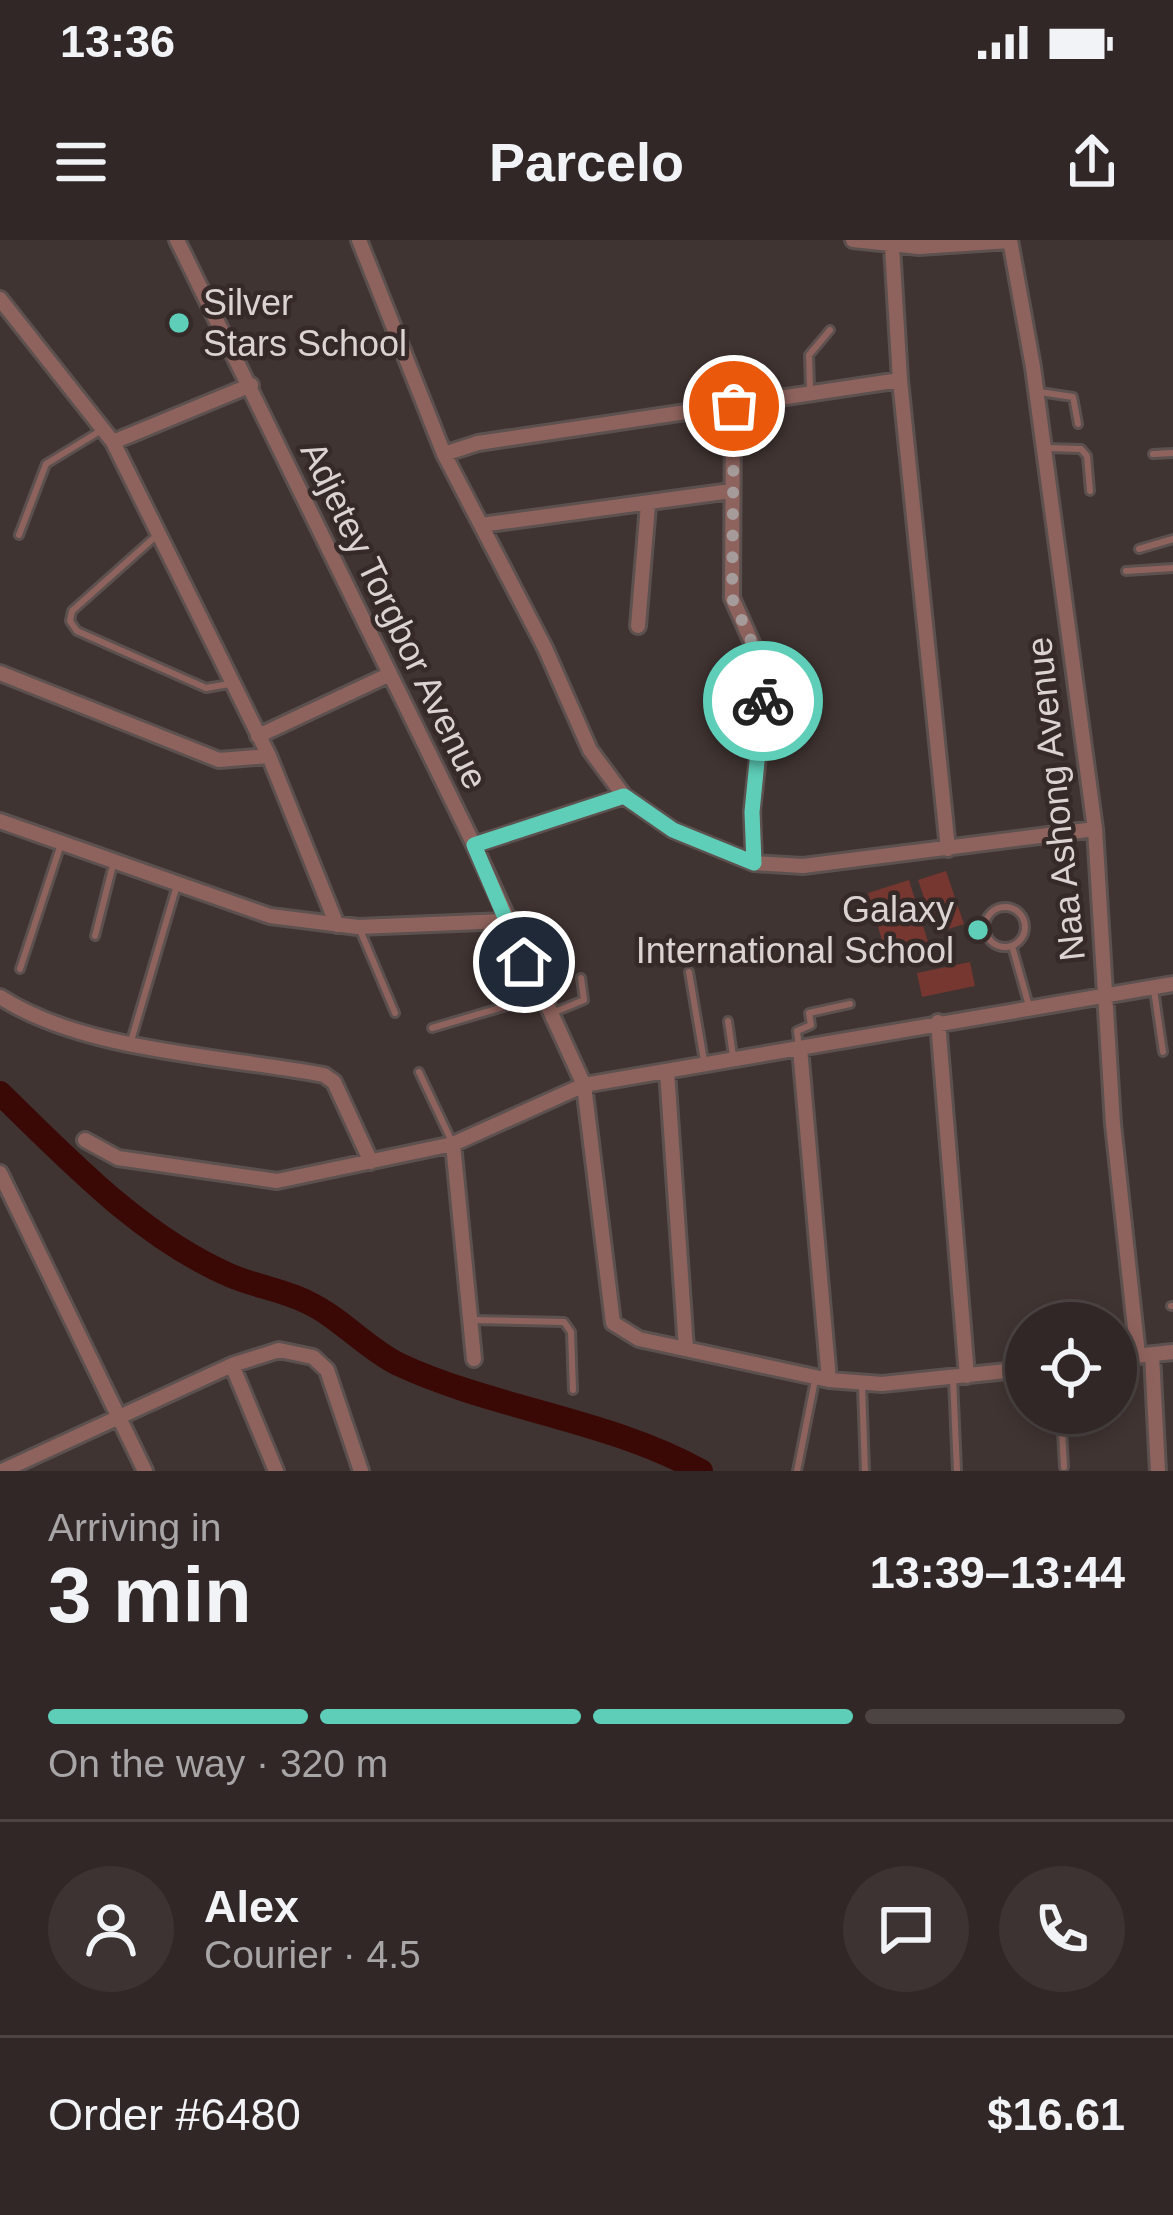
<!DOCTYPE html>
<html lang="en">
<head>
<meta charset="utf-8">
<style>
	:root { --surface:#302726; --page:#3c3332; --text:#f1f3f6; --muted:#a8a5a7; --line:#4b4443; --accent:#5eceb8 }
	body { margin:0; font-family:Helvetica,sans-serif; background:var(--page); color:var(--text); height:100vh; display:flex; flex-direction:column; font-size:45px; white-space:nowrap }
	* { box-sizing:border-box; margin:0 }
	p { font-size:39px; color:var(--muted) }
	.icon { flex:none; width:66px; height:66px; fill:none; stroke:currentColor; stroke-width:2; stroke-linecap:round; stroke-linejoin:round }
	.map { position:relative; height:1231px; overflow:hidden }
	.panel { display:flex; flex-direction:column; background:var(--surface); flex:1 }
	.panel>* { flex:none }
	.controls { position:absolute; left:1005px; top:1062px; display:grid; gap:24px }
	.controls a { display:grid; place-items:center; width:132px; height:132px; border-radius:50%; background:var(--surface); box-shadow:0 6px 18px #0003,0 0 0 3px var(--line); font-size:60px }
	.pin { position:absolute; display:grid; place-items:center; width:102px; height:102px; color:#fff; margin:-51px; border:6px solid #fff; border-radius:50%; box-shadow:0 3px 12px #0007 }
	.courier { position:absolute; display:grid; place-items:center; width:120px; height:120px; margin:-60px; border:9px solid #5eceb8; border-radius:50%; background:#fff; color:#222; box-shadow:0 3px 15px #0007 }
	.head em { font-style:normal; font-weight:800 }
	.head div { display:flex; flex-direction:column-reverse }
	.head { display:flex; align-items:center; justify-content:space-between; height:204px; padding:0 48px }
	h1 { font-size:78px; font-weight:800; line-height:90px }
	.bar { display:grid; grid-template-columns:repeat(4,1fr); gap:18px 12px; align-content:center; height:144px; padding:0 48px }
	.bar i { height:15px; border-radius:9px; background:var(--line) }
	.bar .on { background:var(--accent) }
	.bar p { grid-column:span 4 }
	.line { display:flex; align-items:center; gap:30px; padding:0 48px; border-top:3px solid var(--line) }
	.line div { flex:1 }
	.round { display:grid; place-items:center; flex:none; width:126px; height:126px; border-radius:63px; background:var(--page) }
	.status { display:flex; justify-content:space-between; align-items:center; height:84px; padding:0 60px; background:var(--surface); direction:ltr }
	.status svg { height:33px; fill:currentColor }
	header { display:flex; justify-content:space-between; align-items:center; height:156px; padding:0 48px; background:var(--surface); font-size:54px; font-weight:800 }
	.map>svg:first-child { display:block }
</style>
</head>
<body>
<div class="status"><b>13:36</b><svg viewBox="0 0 49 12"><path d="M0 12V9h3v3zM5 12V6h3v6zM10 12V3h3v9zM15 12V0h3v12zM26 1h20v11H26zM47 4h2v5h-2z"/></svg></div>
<header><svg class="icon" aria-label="menu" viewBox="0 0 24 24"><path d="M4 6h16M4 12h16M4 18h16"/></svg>Parcelo<svg class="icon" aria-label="share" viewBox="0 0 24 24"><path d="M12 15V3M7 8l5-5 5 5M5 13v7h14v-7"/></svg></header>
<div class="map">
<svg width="1173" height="1231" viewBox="0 0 1173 1231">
	<rect width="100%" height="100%" fill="#403432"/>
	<path fill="#75372f" d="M 946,631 L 964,684 L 936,693 L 918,640 Z
		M 909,640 L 929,705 L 887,717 L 868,653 Z
		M 970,722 L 975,746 L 922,757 L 917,733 Z"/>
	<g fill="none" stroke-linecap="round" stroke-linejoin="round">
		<path stroke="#3a0906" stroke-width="24" d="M 0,853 C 69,920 140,996 229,1035 C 254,1046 283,1050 307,1062 C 341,1078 366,1108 398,1124 C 494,1169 607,1179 701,1231"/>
		<g stroke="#5c514f" stroke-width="12">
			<path id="lane" d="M 810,149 L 809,115 L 830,90
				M 1040,152 L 1073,157 L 1078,184
				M 1047,208 L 1081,209 L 1087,216 L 1090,251
				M 1153,214 L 1173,213
				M 19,295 L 46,224 L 100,191
				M 156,296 L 72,371 L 70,381 L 77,391 L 206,448 L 229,444
				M 1139,309 L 1173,299
				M 1126,331 L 1173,328
				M985 687a20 20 0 1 1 40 0a20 20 0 1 1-40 0Z
				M 360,690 L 395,773
				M 95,696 L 113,625
				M 1012,706 L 1029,766
				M 20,729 L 61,604
				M 689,732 L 704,821
				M 1154,750 L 1163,812
				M 552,773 L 584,760 L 581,738
				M 728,781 L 733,816
				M 432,788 L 540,756
				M 131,801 L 177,645
				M 799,808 L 797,791 L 811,785 L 809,773 L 850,764
				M 419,832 L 453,904
				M 1171,1066 L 1173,1066
				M 474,1080 L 564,1082 L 571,1092 L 573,1150
				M 953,1138 L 957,1231
				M 862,1146 L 865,1231
				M 1061,1173 L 1064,1227
				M 797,1231 L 815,1140"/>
		</g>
		<g stroke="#5c514f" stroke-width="20">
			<path id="street" d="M 177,0 L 474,605 L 584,845 L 613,1083 L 639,1099 L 829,1140 L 882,1144 L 1026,1129
				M 359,0 L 444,214
				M 853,0 L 919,7 L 1010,1
				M 1010,0 L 1033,127 L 1095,589 L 1113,884 L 1138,1115
				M 892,6 L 900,140 L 948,609
				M 0,59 L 113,202 L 269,516 L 337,685
				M 900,140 L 478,203 L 444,214 L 545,408 L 590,510 L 624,556 L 673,590 L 754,623 L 803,626 L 1095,589
				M 733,167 L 732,358 L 753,405 L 763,470 L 752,571 L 754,623
				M 113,202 L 251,145
				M 481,285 L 731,251
				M 638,386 L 648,265
				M 0,433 L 219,520 L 269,516
				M 258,496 L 388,435
				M 0,581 L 270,676 L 358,687 L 505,681
				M 474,605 L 624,556
				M 0,757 C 85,812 225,816 324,835 L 334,842 L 371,922
				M 938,782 L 967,1136
				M 800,808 L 829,1140
				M 667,831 L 686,1109
				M 85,900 L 118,918 L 277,941 L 453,904 L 584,845 L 1173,744
				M 453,904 L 474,1119
				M 0,933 L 145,1231
				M 1152,1115 L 1158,1231
				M 1116,1118 L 1173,1112
				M 232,1125 L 276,1231
				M 2,1231 L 232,1125 L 279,1110 L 313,1117 L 327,1130 L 361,1231"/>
		</g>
		<use href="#lane" stroke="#8f635d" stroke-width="6"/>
		<use href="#street" stroke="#8f635d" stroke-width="14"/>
	</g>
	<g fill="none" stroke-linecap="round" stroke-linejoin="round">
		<path stroke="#a59b9a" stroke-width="12" stroke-dasharray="0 21.6" d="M 734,166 L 732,358 L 753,405 L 763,461"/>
		<path stroke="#5eceb8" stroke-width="15" d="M 524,722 L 474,605 L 624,556 L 673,590 L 754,623 L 752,572 L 763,461"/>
	</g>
	<g fill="#5eceb8" stroke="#362a28" stroke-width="4.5">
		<circle cx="179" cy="83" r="12"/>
		<circle cx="978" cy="690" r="12"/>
	</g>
	<g text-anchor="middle" stroke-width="9" stroke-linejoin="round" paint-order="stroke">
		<g font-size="36" fill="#dbd3d2" stroke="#362a28" text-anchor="start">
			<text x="203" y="75">Silver<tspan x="203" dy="41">Stars School</tspan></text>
			<text x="954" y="682" text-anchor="end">Galaxy<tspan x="954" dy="41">International School</tspan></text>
		</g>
		<g font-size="36" fill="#dbd3d2" stroke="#362a28">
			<text transform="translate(395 375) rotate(64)" y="13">Adjetey Torgbor Avenue</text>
			<text transform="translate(1055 559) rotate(-96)" y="13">Naa Ashong Avenue</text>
		</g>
	</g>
</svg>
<div class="controls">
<a><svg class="icon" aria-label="locate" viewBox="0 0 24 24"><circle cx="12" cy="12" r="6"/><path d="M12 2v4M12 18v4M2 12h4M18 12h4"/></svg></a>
</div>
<div class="pin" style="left:734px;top:166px;background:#ea580c"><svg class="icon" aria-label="bag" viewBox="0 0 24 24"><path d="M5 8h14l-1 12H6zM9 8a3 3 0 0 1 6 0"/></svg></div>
<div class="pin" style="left:524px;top:722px;background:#1f2937"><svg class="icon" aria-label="home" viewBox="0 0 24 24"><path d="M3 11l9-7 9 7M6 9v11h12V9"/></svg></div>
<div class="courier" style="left:763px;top:461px"><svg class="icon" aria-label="bike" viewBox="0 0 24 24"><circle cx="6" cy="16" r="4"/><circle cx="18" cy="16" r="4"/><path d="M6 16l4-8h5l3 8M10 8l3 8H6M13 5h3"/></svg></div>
</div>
<section class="panel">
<div class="head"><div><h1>3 min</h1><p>Arriving in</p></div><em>13:39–13:44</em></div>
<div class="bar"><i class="on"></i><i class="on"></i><i class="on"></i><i></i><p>On the way · 320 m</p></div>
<div class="line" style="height:216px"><a class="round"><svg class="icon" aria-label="person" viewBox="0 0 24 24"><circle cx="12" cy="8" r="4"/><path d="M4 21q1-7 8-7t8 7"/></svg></a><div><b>Alex</b><p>Courier · 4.5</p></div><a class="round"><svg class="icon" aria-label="chat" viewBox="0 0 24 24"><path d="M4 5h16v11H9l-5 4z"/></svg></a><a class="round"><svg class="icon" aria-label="phone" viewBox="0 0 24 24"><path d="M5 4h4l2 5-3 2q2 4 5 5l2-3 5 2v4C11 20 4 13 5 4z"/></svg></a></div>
<div class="line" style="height:156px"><div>Order #6480</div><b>$16.61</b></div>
</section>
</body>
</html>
